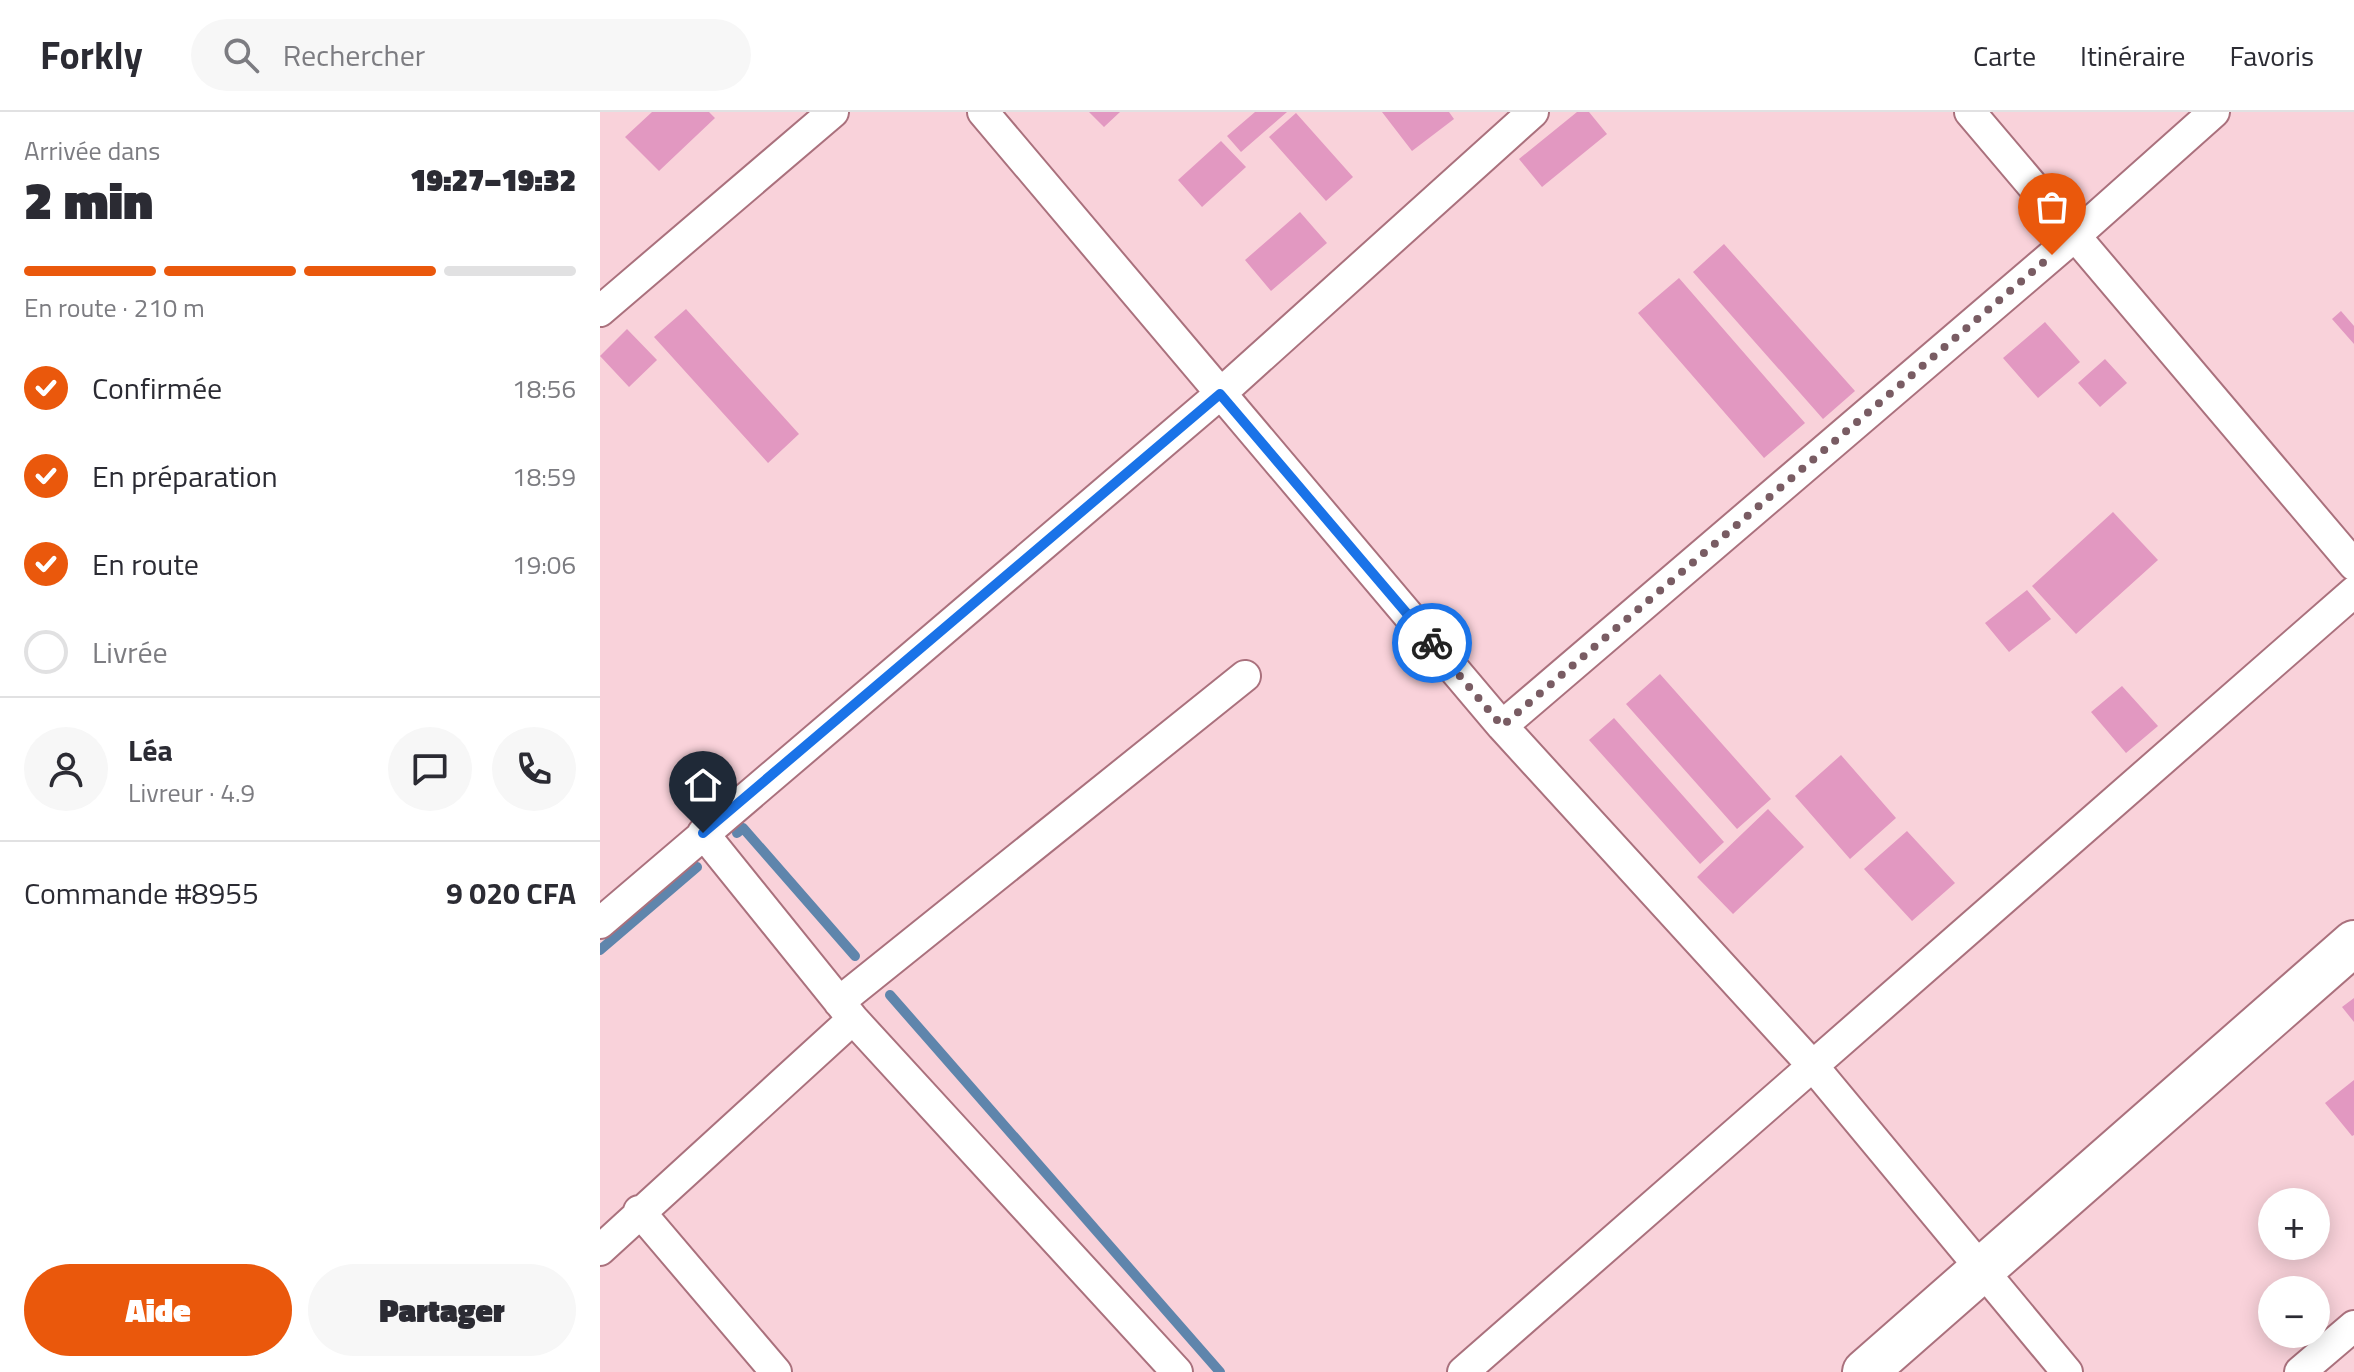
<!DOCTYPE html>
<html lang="fr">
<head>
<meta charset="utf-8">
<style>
	:root { --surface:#fff; --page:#f7f7f7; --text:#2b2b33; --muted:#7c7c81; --line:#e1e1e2; --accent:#ea580c }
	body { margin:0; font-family:"Titillium Web",sans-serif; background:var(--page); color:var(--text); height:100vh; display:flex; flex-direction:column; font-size:30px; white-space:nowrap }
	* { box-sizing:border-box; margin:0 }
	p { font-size:26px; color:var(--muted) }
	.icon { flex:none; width:44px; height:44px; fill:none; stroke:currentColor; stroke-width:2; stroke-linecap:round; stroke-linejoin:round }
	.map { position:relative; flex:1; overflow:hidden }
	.details { display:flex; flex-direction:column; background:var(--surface); width:600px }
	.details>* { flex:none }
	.fabs { position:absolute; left:1658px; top:1076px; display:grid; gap:16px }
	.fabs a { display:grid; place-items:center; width:72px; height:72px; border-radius:50%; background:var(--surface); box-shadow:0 4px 20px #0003; font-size:40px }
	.pin { position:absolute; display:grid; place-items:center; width:68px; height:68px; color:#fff; margin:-82px -34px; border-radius:50% 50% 50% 0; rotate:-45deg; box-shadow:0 0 8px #0007 }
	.pin .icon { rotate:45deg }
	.courier { position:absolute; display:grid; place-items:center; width:80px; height:80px; margin:-40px; border:6px solid #1a73e8; border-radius:50%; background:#fff; color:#222; box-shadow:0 2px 10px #0007 }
	.headline em { font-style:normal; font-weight:800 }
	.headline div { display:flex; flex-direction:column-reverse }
	.headline { display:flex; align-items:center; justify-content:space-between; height:136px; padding:0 24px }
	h1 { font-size:52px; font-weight:800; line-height:60px }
	.bar { display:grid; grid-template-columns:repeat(4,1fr); gap:12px 8px; align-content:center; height:96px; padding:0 24px }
	.bar i { height:10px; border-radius:6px; background:var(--line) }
	.bar .current { background:var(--accent) }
	.bar p { grid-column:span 4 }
	.line { display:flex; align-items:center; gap:20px; padding:0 24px; border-top:2px solid var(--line) }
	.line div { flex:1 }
	.round { display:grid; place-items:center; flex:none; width:84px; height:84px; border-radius:42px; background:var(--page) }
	ol { padding:0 24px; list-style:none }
	li { display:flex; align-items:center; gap:24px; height:88px }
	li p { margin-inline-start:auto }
	li .icon { padding:8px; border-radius:50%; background:var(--accent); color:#fff; stroke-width:4 }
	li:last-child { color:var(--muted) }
	li i { width:44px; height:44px; border:4px solid var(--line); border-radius:50% }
	.action { display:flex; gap:16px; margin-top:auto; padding:16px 24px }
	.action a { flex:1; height:92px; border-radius:48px; background:var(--accent); color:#fff; font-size:32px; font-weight:800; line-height:92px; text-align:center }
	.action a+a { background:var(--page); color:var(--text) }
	header { display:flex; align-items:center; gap:48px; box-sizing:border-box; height:112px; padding:0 40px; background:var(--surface); border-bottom:2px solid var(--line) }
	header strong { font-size:38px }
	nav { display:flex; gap:44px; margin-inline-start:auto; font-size:28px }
	.search { width:560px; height:72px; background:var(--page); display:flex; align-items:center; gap:20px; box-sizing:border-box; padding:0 28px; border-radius:44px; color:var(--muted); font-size:30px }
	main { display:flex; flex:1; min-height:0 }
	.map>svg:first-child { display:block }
</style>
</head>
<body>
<header>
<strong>Forkly</strong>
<div class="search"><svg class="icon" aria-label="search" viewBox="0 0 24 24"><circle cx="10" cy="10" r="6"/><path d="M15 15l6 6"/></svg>Rechercher</div>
<nav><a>Carte</a><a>Itinéraire</a><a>Favoris</a></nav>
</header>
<main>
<section class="details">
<div class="headline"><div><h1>2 min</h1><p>Arrivée dans</p></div><em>19:27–19:32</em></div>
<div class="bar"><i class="current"></i><i class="current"></i><i class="current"></i><i></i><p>En route · 210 m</p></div>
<ol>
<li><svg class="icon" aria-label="check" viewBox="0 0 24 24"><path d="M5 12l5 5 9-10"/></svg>Confirmée<p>18:56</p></li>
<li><svg class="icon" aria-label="check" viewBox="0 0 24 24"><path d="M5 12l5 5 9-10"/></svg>En préparation<p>18:59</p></li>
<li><svg class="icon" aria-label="check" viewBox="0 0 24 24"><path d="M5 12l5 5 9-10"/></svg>En route<p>19:06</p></li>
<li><i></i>Livrée</li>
</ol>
<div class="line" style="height:144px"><a class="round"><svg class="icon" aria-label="person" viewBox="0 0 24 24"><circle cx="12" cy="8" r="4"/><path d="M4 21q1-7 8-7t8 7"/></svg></a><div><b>Léa</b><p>Livreur · 4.9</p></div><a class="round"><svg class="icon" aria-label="chat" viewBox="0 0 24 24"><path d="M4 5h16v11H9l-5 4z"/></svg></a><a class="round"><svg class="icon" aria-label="phone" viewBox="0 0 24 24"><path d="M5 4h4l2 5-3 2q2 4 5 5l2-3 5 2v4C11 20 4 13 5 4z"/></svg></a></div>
<div class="line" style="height:104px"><div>Commande #8955</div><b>9 020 CFA</b></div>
<div class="action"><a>Aide</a><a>Partager</a></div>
</section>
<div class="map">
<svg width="1754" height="1260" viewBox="0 0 1754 1260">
	<rect width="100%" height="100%" fill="#f9d2da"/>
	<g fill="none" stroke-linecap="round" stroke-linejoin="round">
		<path stroke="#5f85ac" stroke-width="10" d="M 137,721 L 143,716 L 255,844
			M 0,838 L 97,755
			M 290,883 L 620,1260"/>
	</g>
	<path fill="#e298c1" d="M 52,0 L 109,0 L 115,6 L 59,59 L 25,25 Z
		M 489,0 L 520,0 L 504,15 Z
		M 655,0 L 687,0 L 641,40 L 627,24 Z
		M 782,0 L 849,0 L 854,7 L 812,39 Z
		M 977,0 L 989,0 L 1007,22 L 942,75 L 919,47 Z
		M 696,1 L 753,65 L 726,89 L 669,25 Z
		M 621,29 L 646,55 L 602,95 L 578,68 Z
		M 700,100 L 727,131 L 671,179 L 645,148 Z
		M 1124,132 L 1255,279 L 1223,307 L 1093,160 Z
		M 1079,166 L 1205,311 L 1164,346 L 1038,201 Z
		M 86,197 L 199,322 L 168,351 L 54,225 Z
		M 1741,199 L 1754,214 L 1754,232 L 1732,207 Z
		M 1445,210 L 1480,250 L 1438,286 L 1403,246 Z
		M 27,217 L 57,248 L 29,275 L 0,244 Z
		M 1505,247 L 1527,271 L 1500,295 L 1478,271 Z
		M 1513,400 L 1558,448 L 1476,522 L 1432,474 Z
		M 1427,478 L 1451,507 L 1409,540 L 1385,511 Z
		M 1060,562 L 1171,687 L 1137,717 L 1026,592 Z
		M 1522,574 L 1558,614 L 1526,641 L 1491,600 Z
		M 1014,606 L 1124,730 L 1100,752 L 989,628 Z
		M 1241,643 L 1296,706 L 1250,747 L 1195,684 Z
		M 1168,697 L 1204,735 L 1133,802 L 1097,765 Z
		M 1307,719 L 1355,771 L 1312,809 L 1264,757 Z
		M 1754,886 L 1754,910 L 1742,895 Z
		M 1754,968 L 1754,1023 L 1752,1024 L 1725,991 Z"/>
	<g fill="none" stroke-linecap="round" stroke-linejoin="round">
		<g stroke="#aa717d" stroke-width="34">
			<path id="street" d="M 383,0 L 902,614 L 1212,953 L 1467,1260
				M 1370,0 L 1754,453
				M 0,199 L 233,0
				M 902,614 L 1476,123 L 1614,0
				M 103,721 L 253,907 L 577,1260
				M 0,811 L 620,282 L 933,0
				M 239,890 L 645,564
				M 39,1099 L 176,1260
				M 0,1138 L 253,907
				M 863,1260 L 1754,480
				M 1700,1260 L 1754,1214"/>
		</g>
		<g stroke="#aa717d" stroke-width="48">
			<path id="secondary" d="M 1265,1260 L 1754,831"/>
		</g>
		<use href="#street" stroke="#fff" stroke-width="30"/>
		<use href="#secondary" stroke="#fff" stroke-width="44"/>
	</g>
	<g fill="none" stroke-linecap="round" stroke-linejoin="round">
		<path stroke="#795c63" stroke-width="8" stroke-dasharray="0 14.4" d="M 832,531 L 902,614 L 1452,143"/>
		<path stroke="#1a73e8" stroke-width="10" d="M 103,721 L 620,282 L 832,531"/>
	</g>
</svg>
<div class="fabs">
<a>+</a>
<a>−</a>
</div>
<div class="pin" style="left:1452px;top:143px;background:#ea580c"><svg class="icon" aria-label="bag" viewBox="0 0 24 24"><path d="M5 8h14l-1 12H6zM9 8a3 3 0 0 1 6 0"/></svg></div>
<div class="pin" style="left:103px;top:721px;background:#1f2937"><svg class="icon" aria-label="home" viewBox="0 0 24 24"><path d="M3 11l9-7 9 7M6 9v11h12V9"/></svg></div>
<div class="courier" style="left:832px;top:531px"><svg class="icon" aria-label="bike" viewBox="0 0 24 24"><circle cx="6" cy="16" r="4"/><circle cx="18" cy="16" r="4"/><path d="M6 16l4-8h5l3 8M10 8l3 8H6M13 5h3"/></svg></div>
</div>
</main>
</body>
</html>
